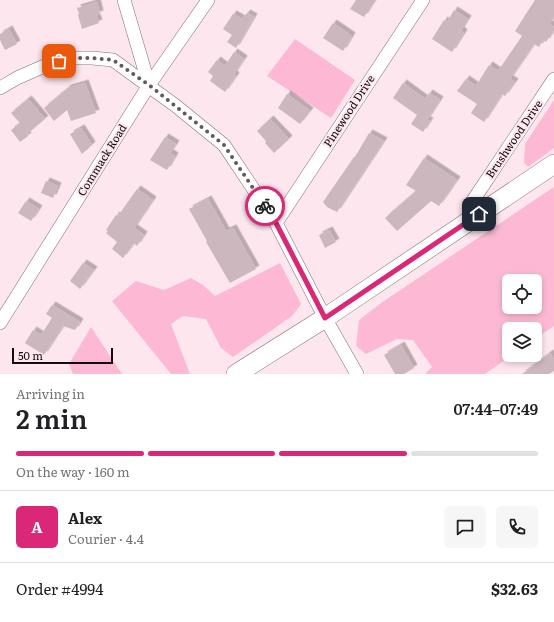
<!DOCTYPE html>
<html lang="en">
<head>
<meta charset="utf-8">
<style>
	:root { --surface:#fff; --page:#f6f6f6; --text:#202124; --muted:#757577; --line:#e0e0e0; --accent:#db2777 }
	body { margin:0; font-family:Literata,serif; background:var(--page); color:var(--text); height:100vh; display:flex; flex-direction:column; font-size:15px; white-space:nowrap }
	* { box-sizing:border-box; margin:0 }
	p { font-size:13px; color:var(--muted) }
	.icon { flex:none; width:22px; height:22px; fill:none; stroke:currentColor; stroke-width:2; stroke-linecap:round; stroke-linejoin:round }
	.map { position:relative; height:374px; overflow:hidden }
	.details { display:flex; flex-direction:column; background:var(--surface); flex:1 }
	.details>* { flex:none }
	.buttons { position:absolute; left:502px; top:274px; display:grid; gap:8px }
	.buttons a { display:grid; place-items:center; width:40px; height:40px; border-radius:6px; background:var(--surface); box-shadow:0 2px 6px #0003; font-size:20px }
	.scale { position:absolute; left:12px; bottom:10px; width:101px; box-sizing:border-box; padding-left:4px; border:2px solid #120b0d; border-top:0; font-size:11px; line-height:14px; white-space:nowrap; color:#120b0d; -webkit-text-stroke:3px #fde6ee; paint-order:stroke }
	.pin { position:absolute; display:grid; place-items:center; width:34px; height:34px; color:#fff; margin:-17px; border-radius:8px; box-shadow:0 2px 6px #0006 }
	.courier { position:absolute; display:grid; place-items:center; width:40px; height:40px; margin:-20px; border:3px solid #db2777; border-radius:50%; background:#fff; color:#222; box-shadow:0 1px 5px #0007 }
	.summary em { font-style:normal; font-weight:600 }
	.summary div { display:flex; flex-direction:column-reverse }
	.summary { display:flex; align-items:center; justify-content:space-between; height:68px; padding:0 16px }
	h1 { font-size:26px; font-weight:600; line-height:30px }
	.bar { display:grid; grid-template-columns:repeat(4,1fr); gap:6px 4px; align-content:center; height:48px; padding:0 16px }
	.bar i { height:5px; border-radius:3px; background:var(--line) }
	.bar .selected { background:var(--accent) }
	.bar p { grid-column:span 4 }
	.line { display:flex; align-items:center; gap:10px; padding:0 16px; border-top:1px solid var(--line) }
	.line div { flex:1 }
	.round { display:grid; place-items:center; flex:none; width:42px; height:42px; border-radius:6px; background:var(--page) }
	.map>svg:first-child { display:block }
</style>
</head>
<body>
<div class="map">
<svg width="554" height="374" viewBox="0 0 554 374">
	<defs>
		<filter id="shadow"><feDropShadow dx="3.5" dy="-3.5" stdDeviation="0" flood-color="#0004"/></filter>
	</defs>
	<rect width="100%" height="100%" fill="#fde6ee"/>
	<path fill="#fdb9d3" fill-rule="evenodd" d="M 295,39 L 355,80 L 331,118 L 267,76 Z
		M 554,100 L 554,148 L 528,167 L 524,162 L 525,144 Z
		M 554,187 L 554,326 L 535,339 L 535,329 L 509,329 L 509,355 L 512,355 L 485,374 L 425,374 L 432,367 L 413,340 L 397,339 L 366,354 L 356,346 L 359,320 L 381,303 ZM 509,281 L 535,281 L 535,307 L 509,307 Z
		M 280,263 L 301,304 L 292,316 L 233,357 L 221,348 L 206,319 L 183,316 L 171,324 L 190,374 L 171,374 L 112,301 L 136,281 L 164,290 L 191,278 L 203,285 L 215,296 Z
		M 91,327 L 122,374 L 73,374 L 69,364 Z"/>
	<path fill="#cdb7bf" filter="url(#shadow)" d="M 356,0 L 375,0 L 364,17 L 350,9 Z
		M 535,0 L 554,0 L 554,16 L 549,24 L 554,27 L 554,30 L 546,42 L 543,40 L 539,47 L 534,44 L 510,79 L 515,82 L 505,96 L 502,94 L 484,122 L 471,113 L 477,104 L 457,91 L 466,79 L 476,86 L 489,65 L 498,71 L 522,36 L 515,31 Z
		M 97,2 L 100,14 L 96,15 L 99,23 L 82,29 L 78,15 L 79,14 L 77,8 Z
		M 454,10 L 468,19 L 461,30 L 464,33 L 452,52 L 432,39 L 444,20 L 447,22 Z
		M 247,13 L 254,17 L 236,48 L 227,42 L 232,35 L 223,29 L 233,14 L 242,19 Z
		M 333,23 L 352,36 L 343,51 L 323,38 Z
		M 9,29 L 17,44 L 5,50 L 0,40 L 0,34 Z
		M 234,52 L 244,59 L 234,74 L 236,76 L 225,92 L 210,81 L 213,76 L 208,72 L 217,60 L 225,66 Z
		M 85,83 L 96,113 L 71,121 L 67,110 L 54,121 L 44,108 L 68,88 Z
		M 403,83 L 425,99 L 429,93 L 440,100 L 427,120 L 430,121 L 423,132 L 411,124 L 417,115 L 393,98 Z
		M 287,94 L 310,111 L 300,124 L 278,108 Z
		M 28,99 L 45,119 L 27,134 L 28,136 L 20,142 L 11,130 L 20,123 L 11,113 Z
		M 270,119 L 289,139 L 274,153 L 265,143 L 266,141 L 257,131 Z
		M 81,128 L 92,145 L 82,154 L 70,134 Z
		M 369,133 L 384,141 L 337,212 L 327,207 L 323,202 L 354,157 L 355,157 Z
		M 165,137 L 176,144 L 170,153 L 175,156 L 167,170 L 150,160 Z
		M 424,158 L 457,180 L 439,206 L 431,201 L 397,231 L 385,218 L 416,191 L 406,185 Z
		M 46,181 L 58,186 L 53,198 L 41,193 Z
		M 137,189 L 153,200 L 134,228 L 144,235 L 137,246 L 134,243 L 123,258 L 112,249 L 117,242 L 106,233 L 108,231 L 106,230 L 116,215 L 118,216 Z
		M 208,199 L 226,231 L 233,228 L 256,269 L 230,283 L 206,242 L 207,241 L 189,209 Z
		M 26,201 L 39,209 L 31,221 L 18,213 Z
		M 329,230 L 336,242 L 325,248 L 319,235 Z
		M 83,263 L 94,270 L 80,289 L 70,281 Z
		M 52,305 L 80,322 L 75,330 L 63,326 L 44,355 L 25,343 L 33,330 L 41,335 L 52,318 L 46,314 Z
		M 401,345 L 414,368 L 404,374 L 395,374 L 384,355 Z
		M 550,353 L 554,360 L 554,371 L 549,374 L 522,374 Z"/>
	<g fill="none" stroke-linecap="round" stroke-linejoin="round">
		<g stroke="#847077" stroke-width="14">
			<path id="minor" d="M 124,0 L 149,85
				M 0,88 L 17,78 L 49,64 L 69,58 L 92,58 L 113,60 L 176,106 L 224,145 L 276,223 L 325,318 L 357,374
				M 467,222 L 472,202 L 554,79
				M 276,223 L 423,0
				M 0,323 L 149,85 L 208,0"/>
		</g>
		<g stroke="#847077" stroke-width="20">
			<path id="secondary" d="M 236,374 L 325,318 L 554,164"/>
		</g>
		<use href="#minor" stroke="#fff" stroke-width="13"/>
		<use href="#secondary" stroke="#fff" stroke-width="19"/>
	</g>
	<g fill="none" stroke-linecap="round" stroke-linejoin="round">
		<path stroke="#64585c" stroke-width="4" stroke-dasharray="0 7.2" d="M 59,61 L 69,58 L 92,58 L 113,60 L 149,85 L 224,145 L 265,206"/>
		<path stroke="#db2777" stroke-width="5" d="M 265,206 L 276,223 L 325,318 L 479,214"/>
	</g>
	<g text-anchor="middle" stroke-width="4" stroke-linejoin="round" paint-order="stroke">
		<g font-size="11" fill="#120b0d" stroke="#fde6ee">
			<text transform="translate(349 111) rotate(-57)" y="4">Pinewood Drive</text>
			<text transform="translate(514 139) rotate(-56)" y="4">Brushwood Drive</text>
			<text transform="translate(102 160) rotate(-58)" y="4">Commack Road</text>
		</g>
	</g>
</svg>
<div class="buttons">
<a><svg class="icon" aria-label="locate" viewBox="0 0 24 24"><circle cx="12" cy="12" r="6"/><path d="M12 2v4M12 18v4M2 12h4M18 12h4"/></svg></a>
<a><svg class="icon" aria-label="layers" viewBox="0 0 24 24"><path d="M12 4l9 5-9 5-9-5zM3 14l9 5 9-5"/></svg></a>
</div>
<div class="scale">50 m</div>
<div class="pin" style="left:59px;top:61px;background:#ea580c"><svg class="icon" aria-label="bag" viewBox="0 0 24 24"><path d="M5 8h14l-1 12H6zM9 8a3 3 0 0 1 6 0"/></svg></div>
<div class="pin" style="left:479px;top:214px;background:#1f2937"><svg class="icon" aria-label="home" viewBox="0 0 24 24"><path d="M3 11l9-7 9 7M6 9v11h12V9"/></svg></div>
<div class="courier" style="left:265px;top:206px"><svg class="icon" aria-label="bike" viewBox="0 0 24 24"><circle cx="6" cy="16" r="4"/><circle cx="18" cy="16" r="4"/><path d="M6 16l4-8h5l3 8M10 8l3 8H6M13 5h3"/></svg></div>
</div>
<section class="details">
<div class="summary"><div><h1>2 min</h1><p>Arriving in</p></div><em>07:44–07:49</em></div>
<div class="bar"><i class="selected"></i><i class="selected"></i><i class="selected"></i><i></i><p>On the way · 160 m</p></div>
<div class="line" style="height:72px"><b class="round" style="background:var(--accent);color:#fff">A</b><div><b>Alex</b><p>Courier · 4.4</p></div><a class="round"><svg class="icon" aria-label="chat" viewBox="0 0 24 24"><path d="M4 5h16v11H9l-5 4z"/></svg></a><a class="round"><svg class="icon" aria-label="phone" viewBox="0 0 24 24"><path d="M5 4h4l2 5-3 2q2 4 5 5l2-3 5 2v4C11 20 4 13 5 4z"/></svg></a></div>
<div class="line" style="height:52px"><div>Order #4994</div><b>$32.63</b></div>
</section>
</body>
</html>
